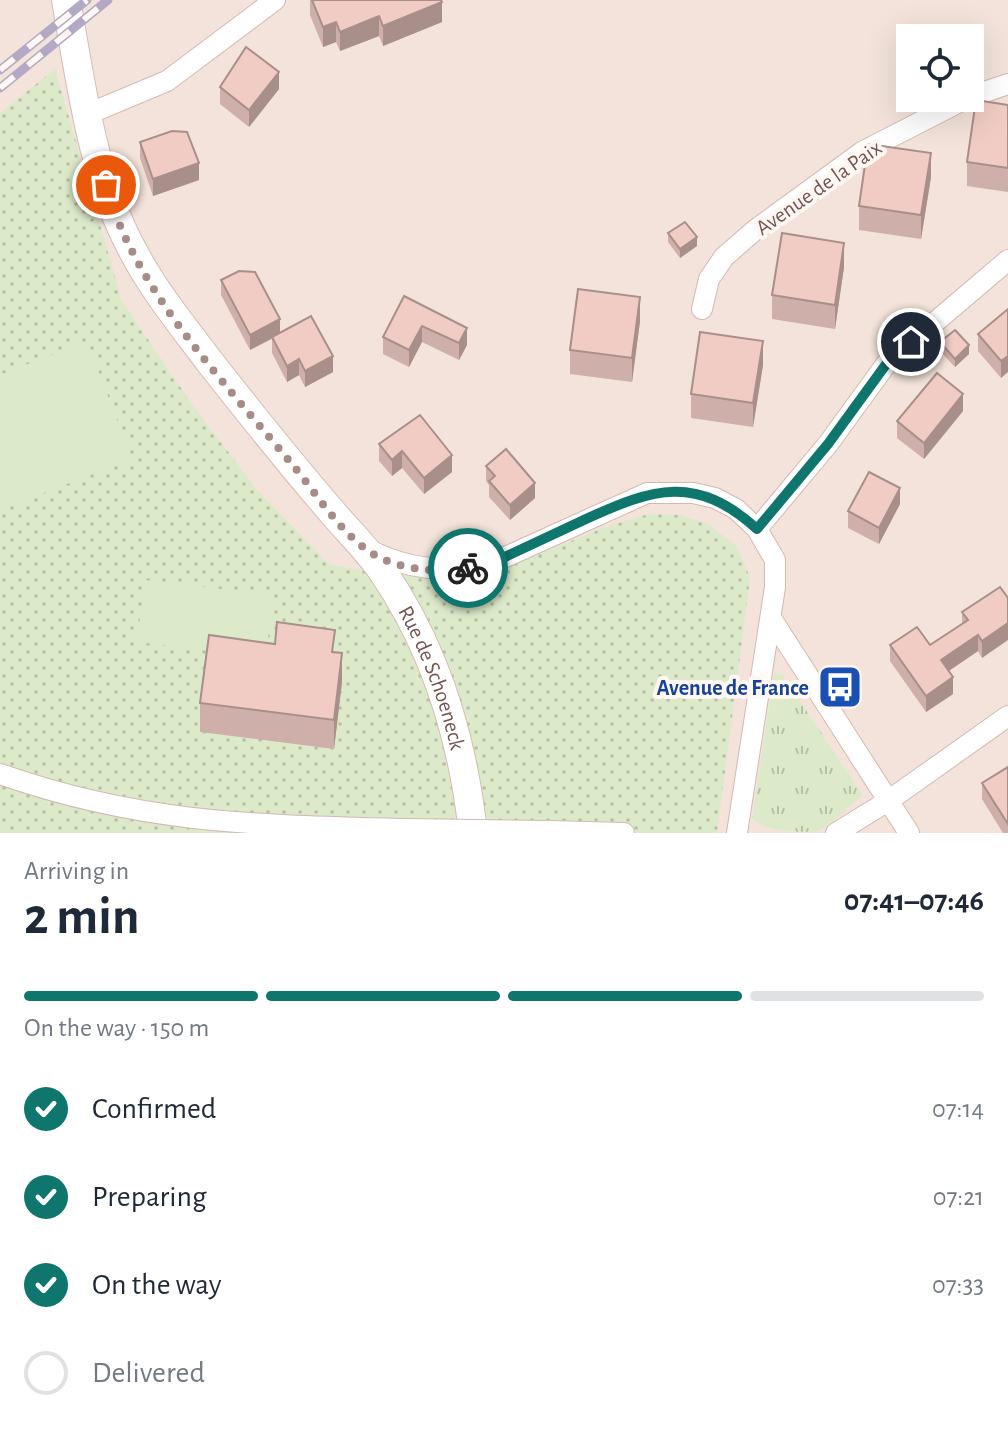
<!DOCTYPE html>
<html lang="en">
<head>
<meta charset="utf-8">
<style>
	:root { --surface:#fff; --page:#f2f2f3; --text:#1f2937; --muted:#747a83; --line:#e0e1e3; --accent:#0f766e }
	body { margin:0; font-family:"Alegreya Sans",sans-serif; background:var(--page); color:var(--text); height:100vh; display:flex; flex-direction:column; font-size:30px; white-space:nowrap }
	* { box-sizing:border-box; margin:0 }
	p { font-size:26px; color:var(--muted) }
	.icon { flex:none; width:44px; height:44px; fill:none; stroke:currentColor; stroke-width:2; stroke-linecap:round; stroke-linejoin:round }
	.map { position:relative; height:833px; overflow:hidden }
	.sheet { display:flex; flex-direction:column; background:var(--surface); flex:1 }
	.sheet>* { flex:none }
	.controls { position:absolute; left:896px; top:24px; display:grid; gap:16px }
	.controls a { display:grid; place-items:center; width:88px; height:88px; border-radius:0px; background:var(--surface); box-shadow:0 8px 32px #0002; font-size:40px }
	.pin { position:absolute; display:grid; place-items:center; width:68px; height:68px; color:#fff; margin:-34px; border:4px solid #fff; border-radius:50%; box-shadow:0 2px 8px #0007 }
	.courier { position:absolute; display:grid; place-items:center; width:80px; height:80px; margin:-40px; border:6px solid #0f766e; border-radius:50%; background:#fff; color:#222; box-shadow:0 2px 10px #0007 }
	.overview em { font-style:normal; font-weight:600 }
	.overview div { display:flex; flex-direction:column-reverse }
	.overview { display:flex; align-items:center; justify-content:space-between; height:136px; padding:0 24px }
	h1 { font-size:52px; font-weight:600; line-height:60px }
	.bar { display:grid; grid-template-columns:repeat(4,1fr); gap:12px 8px; align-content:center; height:96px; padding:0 24px }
	.bar i { height:10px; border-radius:6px; background:var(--line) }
	.bar .on { background:var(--accent) }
	.bar p { grid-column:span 4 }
	ol { padding:0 24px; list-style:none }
	li { display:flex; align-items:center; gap:24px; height:88px }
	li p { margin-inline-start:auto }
	li .icon { padding:8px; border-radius:50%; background:var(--accent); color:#fff; stroke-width:4 }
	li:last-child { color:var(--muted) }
	li i { width:44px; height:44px; border:4px solid var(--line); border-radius:50% }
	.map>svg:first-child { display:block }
</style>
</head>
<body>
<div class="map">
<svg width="1008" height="833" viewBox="0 0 1008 833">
	<defs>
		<pattern id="grass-tufts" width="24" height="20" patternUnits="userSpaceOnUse" patternTransform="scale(2)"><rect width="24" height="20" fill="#ddeaca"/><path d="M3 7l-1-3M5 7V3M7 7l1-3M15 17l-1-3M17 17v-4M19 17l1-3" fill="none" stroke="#b8c0a6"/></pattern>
		<pattern id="park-dots" width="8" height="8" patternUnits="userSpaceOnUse" patternTransform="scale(2)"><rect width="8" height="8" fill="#ddeaca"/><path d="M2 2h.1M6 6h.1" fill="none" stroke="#b8c0a6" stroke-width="1.8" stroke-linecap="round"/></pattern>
	</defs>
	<rect width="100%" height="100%" fill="#fcf2eb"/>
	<path fill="#f3e3da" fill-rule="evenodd" d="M 0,0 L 1008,0 L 1008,833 L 0,833 ZM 910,38 L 970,38 L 970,98 L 910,98 Z"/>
	<path fill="url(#grass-tufts)" d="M 782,674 L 863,795 C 848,806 834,823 818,831 C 800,833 764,832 752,818 L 774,675 Z"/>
	<path fill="url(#park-dots)" d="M 55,69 L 122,301 L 193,406 L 258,491 L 329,564 L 381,574 L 492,573 L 605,527 L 649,514 L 679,515 L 706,523 L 737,546 L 750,578 L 717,833 L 0,833 L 0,113 Z"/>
	<path fill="#ddeaca" d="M 87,341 L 132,459 L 0,510 L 0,375 Z
		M 145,580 L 273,595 L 266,657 L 137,642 Z"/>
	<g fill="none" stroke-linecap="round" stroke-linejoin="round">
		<g stroke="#d1bab3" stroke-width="22">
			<path id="street" d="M 970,97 L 1008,84
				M 88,114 L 167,81 L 275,0
				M 702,309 L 709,279 L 724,257 L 755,230 L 862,152 L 967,98
				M 757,529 L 828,444 L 887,363 L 1008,260
				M 367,549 C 408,570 446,573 490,564 L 647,493 L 693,493 L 715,498 L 736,509 L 757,529 L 775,560 L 775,587 L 737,833
				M 771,618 L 909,833
				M 0,774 C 142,824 257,825 405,829
				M 549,831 L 624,833
				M 836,833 L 888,801 L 1008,716"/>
		</g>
		<g stroke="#d6bbb4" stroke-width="30">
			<g id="secondary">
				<path id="s1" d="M 66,0 C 81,83 92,176 133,251 C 154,291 182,325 209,361 C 249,412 289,462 332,512 C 349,532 368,550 383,572 C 436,650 463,740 473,833"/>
			</g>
		</g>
		<use href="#street" stroke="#fff" stroke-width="20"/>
		<use href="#secondary" stroke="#fff" stroke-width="28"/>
		<g stroke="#b3a9c7" stroke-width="9">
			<path id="rail" d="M 0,70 L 87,0
				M 0,88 L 108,0"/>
		</g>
		<use href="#rail" stroke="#fef7f2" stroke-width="6" stroke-dasharray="18" stroke-linecap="butt"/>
		<g stroke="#d1bab3" stroke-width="22" stroke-linecap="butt">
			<path id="street-bridge" d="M 405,829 L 549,831"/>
		</g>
		<use href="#street-bridge" stroke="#fff" stroke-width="20"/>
	</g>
	<path fill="#ceafa9" d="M 310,0 L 441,0 L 442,22 L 383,46 L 379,36 L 340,51 L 336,42 L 323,47 L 310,15 Z
		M 220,87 L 279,89 L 249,127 L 220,104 Z
		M 1008,105 L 1008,192 L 967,186 L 967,162 Z
		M 140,142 L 199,180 L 153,196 L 140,158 Z
		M 931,177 L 921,239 L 859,230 L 859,206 Z
		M 668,233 L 697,246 L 680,258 L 668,242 Z
		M 844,267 L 835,329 L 772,319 L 772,295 Z
		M 221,280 L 280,333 L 333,372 L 305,387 L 299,375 L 287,382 L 272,353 L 272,339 L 250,350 L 221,295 Z
		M 404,296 L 467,345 L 459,360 L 422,342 L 409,367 L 383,354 L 383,337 Z
		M 1008,309 L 1001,378 L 978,351 L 978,334 Z
		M 640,321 L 632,382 L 570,374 L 570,350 Z
		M 940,342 L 969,354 L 955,367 L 940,351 Z
		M 763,365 L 753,427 L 691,418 L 691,394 Z
		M 963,411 L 924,459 L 897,438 L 897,421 Z
		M 420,415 L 452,472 L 424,494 L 402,468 L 392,476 L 379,461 L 379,444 Z
		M 486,466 L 535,498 L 510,520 L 489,497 L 489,485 L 486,481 Z
		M 900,504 L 879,544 L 848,528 L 848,511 Z
		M 1000,587 L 982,658 L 978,651 L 949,671 L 953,694 L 926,712 L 890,661 L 890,645 L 930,645 L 962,624 L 962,612 Z
		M 335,652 L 342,682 L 334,749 L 200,732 L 200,703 Z
		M 1008,767 L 1008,833 L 1003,833 L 982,799 L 982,783 Z"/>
	<path fill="#a88f89" d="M 442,2 L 442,22 L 383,46 L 383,26 Z
		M 379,16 L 379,36 L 340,51 L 340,32 Z
		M 336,22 L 336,42 L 323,47 L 323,27 Z
		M 279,72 L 279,89 L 249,127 L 249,110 Z
		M 931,153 L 931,177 L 921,239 L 921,215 Z
		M 199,163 L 199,180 L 153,196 L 153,179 Z
		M 697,237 L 697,246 L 680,258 L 680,249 Z
		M 844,243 L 844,267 L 835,329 L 835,305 Z
		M 640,297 L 640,321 L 632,382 L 632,358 Z
		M 280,319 L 280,334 L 250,350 L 250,335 Z
		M 422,326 L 422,342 L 409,367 L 409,350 Z
		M 467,328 L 467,345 L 459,360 L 459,343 Z
		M 763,341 L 763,365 L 753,427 L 753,403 Z
		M 969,345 L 969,354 L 955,367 L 955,359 Z
		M 333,356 L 333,372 L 305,387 L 305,371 Z
		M 1008,356 L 1008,372 L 1001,378 L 1001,361 Z
		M 299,359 L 299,375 L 287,382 L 287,366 Z
		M 963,394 L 963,411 L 924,459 L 924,443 Z
		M 402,451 L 402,468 L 392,476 L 392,460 Z
		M 452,455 L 452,472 L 424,494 L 424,478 Z
		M 535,483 L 535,498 L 510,520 L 510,505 Z
		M 900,488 L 900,504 L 879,544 L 879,528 Z
		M 1008,623 L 1008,640 L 982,658 L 982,641 Z
		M 978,635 L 978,651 L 941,676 L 941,660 Z
		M 342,653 L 342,682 L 334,749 L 334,720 Z
		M 953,677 L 953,694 L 926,712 L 926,696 Z"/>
	<path fill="#f0ccc4" stroke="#a88f89" stroke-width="2" d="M 312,0 L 441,0 L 442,2 L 383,26 L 379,16 L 340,32 L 336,22 L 323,27 Z
		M 246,47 L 279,72 L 249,110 L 220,87 Z
		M 976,100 L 1008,105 L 1008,168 L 967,162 Z
		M 172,131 L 187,132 L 199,163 L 153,179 L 140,142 Z
		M 868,144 L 931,153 L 921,215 L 859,206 Z
		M 685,222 L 697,237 L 680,249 L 668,233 Z
		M 782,233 L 844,243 L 835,305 L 772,295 Z
		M 239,271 L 255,272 L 280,319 L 250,335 L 221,280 Z
		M 578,289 L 640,297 L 632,358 L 570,350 Z
		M 404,296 L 467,328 L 459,343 L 422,326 L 409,350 L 383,337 Z
		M 1008,309 L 1008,356 L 1001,361 L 978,334 Z
		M 311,316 L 333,356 L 305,371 L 299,359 L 287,366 L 272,337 Z
		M 955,330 L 969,345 L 955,359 L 940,342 Z
		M 700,332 L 763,341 L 753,403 L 691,394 Z
		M 937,373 L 963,394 L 924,443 L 897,421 Z
		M 420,415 L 452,455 L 424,478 L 402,451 L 392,460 L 379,444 Z
		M 506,449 L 535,483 L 510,505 L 489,481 L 495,476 L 486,466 Z
		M 869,472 L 900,488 L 879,528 L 848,511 Z
		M 1000,587 L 1008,598 L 1008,623 L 982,641 L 978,635 L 941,660 L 953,677 L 926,696 L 890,645 L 917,627 L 930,645 L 968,620 L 962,612 Z
		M 277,622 L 335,630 L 332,652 L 342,653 L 334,720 L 200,703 L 209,635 L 275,644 Z
		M 1008,767 L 1008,824 L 982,783 Z"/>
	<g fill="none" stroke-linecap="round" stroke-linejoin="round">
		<path stroke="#a68b86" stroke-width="8" stroke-dasharray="0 14.4" d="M 106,185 C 133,288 225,383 291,463 C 314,490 335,525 363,547 C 388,568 436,575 468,568"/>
		<path stroke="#0f766e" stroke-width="10" d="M 468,568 L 490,564 C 522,549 554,534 586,519 C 654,488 696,474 757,529 L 828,444 L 887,363 L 911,342"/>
	</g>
	<defs>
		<g id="bus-square" transform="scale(2.3)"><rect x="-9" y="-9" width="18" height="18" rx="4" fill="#1a4fb4" stroke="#fef7f2"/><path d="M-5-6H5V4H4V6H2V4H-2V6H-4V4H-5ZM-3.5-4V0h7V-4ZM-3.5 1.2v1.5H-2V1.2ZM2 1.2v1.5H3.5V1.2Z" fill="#fff"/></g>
	</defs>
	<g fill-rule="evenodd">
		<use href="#bus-square" x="840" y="687"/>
	</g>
	<g text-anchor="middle" stroke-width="8" stroke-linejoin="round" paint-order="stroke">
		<g font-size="22" fill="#77544f" stroke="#fef7f2">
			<text transform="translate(818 187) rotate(-35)" y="8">Avenue de la Paix</text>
			<text dy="8" stroke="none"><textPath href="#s1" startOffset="786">Rue de Schoeneck</textPath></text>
		</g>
		<g font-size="22" font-weight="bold" fill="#164399" stroke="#fef7f2" text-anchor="end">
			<text x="809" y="695">Avenue de France</text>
		</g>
	</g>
</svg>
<div class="controls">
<a><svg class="icon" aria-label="locate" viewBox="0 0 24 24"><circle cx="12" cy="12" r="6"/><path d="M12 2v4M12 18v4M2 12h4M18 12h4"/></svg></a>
</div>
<div class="pin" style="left:106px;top:185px;background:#ea580c"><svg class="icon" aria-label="bag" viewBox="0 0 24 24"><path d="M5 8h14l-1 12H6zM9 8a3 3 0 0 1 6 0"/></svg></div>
<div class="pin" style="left:911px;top:342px;background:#1f2937"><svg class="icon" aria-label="home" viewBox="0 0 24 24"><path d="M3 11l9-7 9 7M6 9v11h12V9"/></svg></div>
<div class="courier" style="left:468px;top:568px"><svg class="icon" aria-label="bike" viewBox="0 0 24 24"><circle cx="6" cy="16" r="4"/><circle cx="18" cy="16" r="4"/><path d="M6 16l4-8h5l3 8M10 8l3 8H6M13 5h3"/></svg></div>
</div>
<section class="sheet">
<div class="overview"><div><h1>2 min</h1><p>Arriving in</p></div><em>07:41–07:46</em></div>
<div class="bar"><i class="on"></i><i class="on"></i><i class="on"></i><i></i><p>On the way · 150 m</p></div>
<ol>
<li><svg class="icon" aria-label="check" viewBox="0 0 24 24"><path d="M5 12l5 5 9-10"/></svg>Confirmed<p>07:14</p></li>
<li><svg class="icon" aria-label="check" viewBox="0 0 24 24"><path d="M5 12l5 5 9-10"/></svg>Preparing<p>07:21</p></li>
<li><svg class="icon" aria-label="check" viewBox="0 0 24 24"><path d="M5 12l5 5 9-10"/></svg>On the way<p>07:33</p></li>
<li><i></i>Delivered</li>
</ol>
</section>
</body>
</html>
